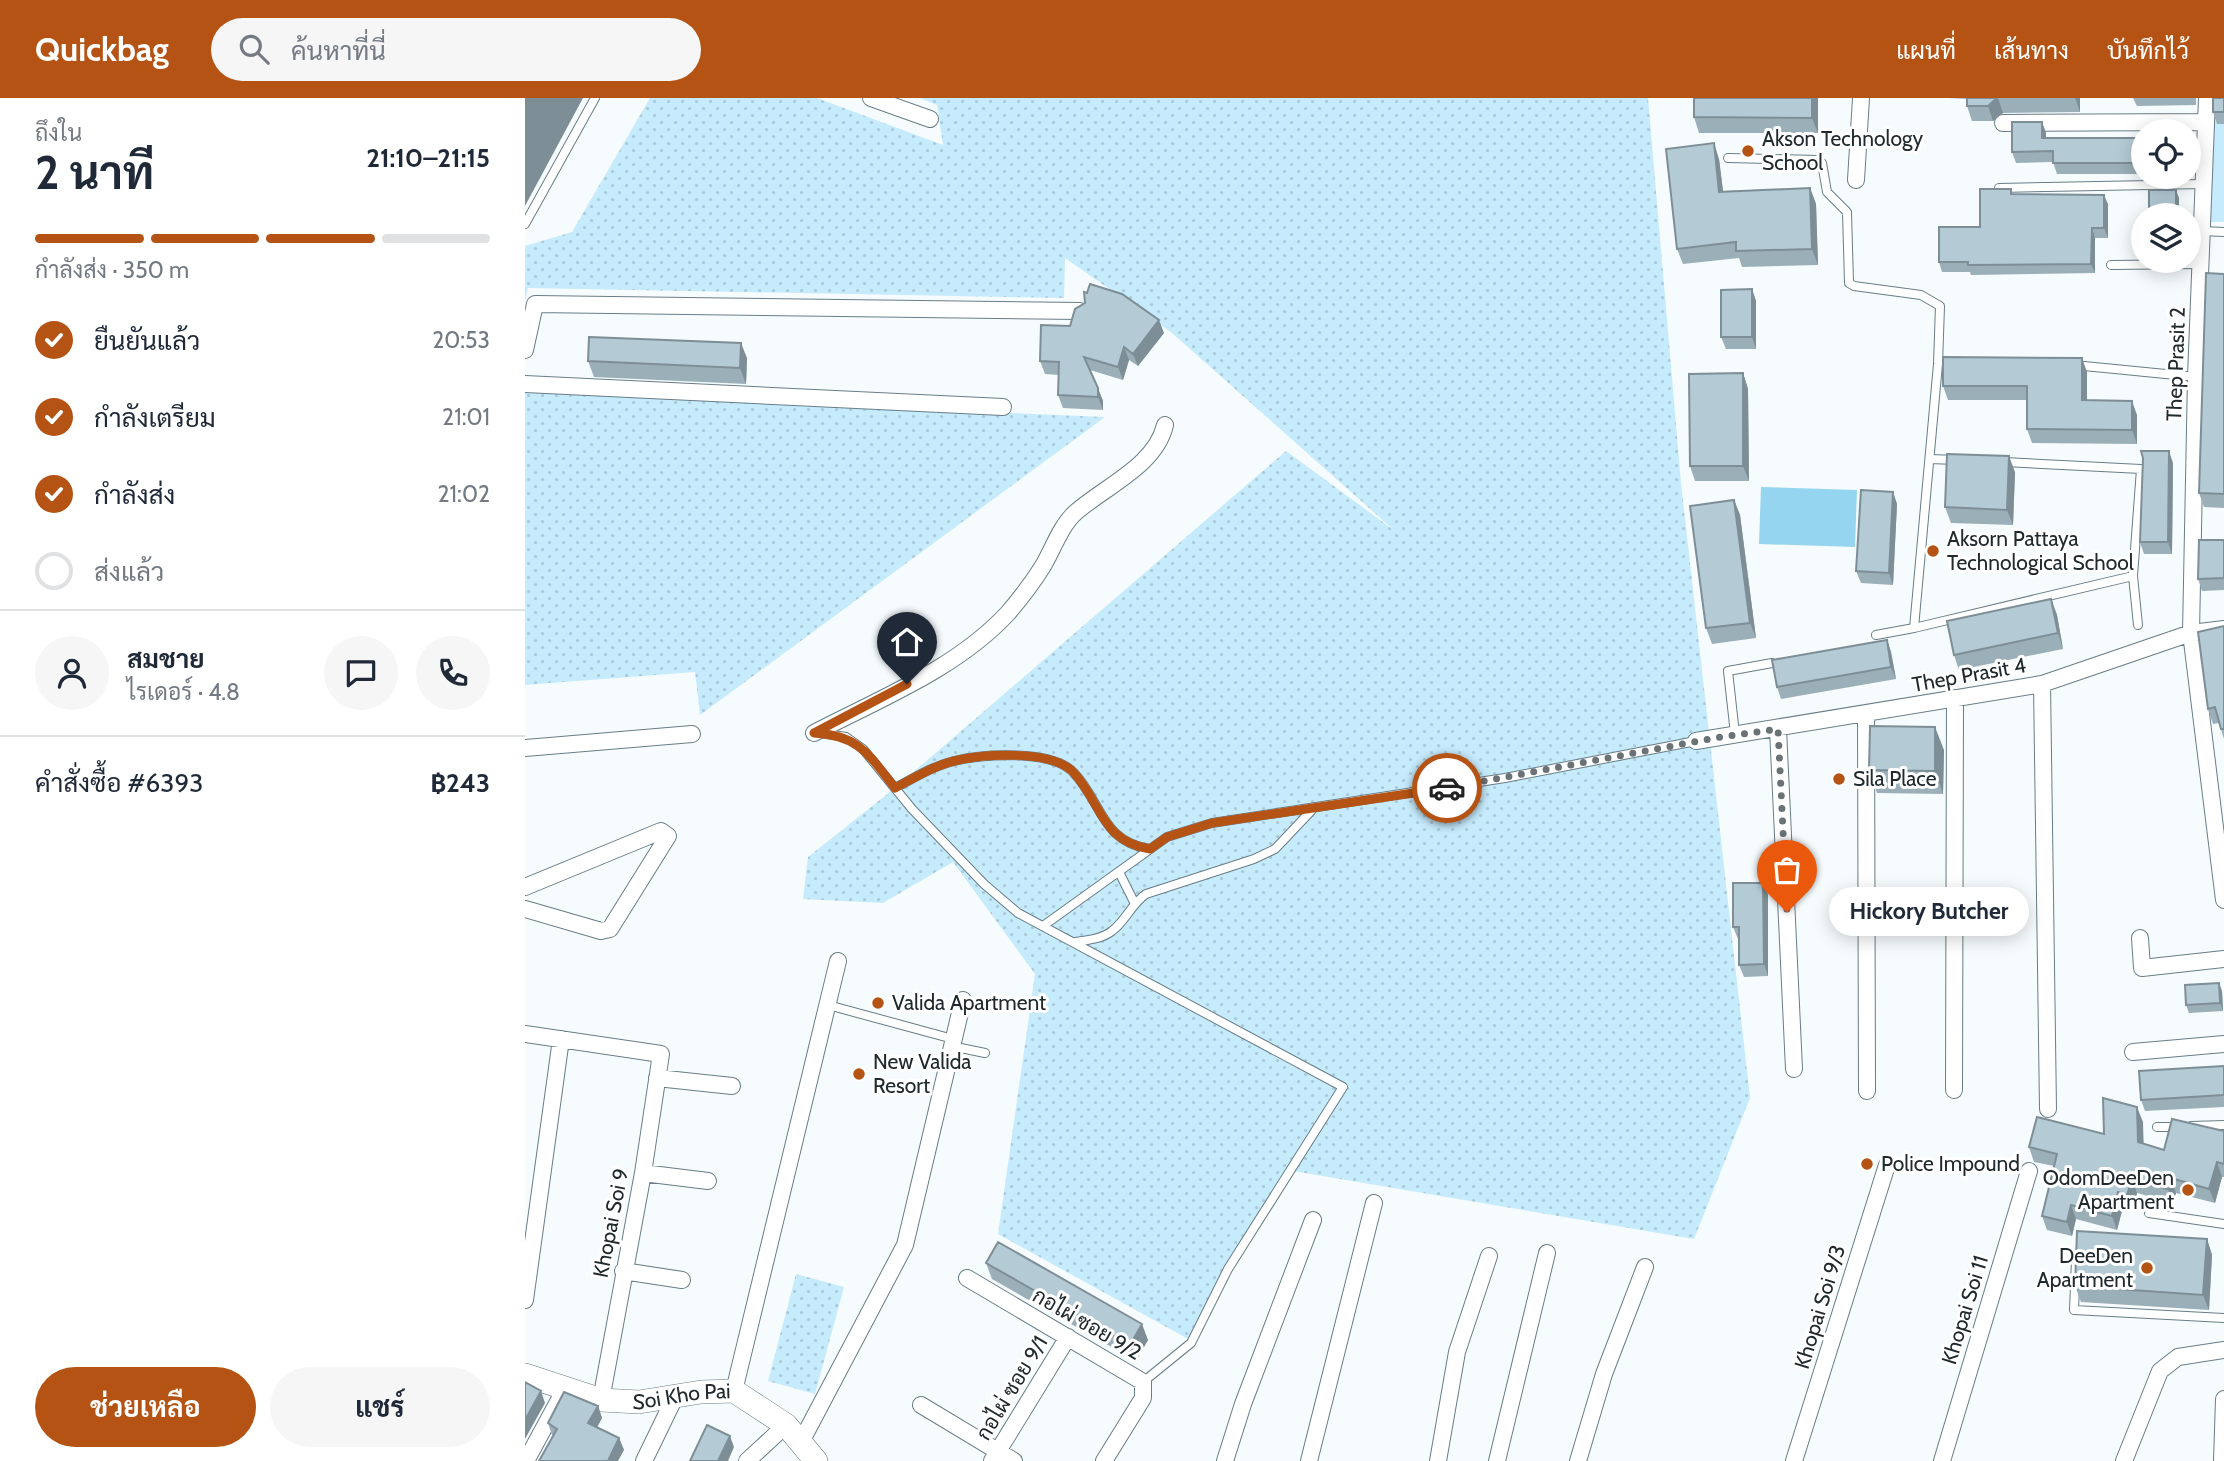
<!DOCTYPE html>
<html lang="th">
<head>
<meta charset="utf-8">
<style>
	:root { --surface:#fff; --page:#f6f6f7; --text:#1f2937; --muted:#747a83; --line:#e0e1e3; --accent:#b45314 }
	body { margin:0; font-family:Cabin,Sarabun,sans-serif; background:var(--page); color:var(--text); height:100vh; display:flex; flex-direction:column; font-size:26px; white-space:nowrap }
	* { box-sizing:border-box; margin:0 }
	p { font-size:23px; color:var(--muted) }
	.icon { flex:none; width:38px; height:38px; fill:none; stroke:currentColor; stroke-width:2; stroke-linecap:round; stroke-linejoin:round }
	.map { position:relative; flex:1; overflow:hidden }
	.drawer { display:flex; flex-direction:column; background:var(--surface); width:525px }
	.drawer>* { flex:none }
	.tools { position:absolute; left:1606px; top:21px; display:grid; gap:14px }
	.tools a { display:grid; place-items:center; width:70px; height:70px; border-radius:50%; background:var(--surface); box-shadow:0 4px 18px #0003; font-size:35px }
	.pin { position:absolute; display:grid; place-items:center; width:60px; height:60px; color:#fff; margin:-72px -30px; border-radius:50% 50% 50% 0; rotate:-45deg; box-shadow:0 0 7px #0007 }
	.pin .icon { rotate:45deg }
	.courier { position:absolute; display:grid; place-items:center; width:70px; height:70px; margin:-35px; border:5px solid #b45314; border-radius:50%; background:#fff; color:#222; box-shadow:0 2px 9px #0007 }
	.bubble { position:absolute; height:49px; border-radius:24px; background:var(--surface); box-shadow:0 4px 18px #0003; font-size:23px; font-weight:700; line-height:49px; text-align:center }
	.head em { font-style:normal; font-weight:700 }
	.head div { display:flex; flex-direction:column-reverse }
	.head { display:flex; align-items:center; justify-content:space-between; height:119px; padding:0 35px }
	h1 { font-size:46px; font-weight:700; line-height:52px }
	.bar { display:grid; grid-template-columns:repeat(4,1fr); gap:10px 7px; align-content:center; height:84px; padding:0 35px }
	.bar i { height:9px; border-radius:5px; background:var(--line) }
	.bar .active { background:var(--accent) }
	.bar p { grid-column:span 4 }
	.line { display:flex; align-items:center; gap:18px; padding:0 35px; border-top:2px solid var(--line) }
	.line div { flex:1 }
	.round { display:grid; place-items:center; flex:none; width:74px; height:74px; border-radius:37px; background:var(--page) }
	ol { padding:0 35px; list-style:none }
	li { display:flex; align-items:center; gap:21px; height:77px }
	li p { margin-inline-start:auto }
	li .icon { padding:7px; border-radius:50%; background:var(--accent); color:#fff; stroke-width:4 }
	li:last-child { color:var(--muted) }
	li i { width:38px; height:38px; border:4px solid var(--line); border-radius:50% }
	.cta { display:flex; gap:14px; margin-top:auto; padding:14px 35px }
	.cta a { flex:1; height:80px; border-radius:42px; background:var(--accent); color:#fff; font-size:28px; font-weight:700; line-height:80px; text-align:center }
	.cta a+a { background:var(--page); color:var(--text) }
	header { display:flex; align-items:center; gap:42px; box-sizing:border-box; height:98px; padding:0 35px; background:var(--accent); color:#fff }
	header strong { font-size:33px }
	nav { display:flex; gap:38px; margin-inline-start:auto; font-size:24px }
	.search { width:490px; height:63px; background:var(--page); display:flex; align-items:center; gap:18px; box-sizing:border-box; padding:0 24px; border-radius:38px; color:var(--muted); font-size:26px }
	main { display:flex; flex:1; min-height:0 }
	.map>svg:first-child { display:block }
</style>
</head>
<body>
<header>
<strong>Quickbag</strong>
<div class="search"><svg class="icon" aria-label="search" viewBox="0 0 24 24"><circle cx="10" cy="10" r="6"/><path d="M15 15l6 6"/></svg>ค้นหาที่นี่</div>
<nav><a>แผนที่</a><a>เส้นทาง</a><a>บันทึกไว้</a></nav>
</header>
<main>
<section class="drawer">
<div class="head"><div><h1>2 นาที</h1><p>ถึงใน</p></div><em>21:10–21:15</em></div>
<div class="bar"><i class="active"></i><i class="active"></i><i class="active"></i><i></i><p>กำลังส่ง · 350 m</p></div>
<ol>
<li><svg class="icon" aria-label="check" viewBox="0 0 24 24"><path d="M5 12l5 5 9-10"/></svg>ยืนยันแล้ว<p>20:53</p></li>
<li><svg class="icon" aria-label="check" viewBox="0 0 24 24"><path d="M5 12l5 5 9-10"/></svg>กำลังเตรียม<p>21:01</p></li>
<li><svg class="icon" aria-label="check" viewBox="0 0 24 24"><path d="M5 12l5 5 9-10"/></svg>กำลังส่ง<p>21:02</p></li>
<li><i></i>ส่งแล้ว</li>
</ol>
<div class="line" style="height:126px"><a class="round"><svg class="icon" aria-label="person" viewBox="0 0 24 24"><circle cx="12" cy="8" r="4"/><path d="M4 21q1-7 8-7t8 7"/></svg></a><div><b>สมชาย</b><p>ไรเดอร์ · 4.8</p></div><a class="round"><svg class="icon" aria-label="chat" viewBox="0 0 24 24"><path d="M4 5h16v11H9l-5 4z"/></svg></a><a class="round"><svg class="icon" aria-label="phone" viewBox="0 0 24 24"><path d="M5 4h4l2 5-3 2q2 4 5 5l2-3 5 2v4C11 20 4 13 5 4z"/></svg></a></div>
<div class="line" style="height:91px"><div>คำสั่งซื้อ #6393</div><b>฿243</b></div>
<div class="cta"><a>ช่วยเหลือ</a><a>แชร์</a></div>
</section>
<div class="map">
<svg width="1699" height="1363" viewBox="0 0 1699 1363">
	<defs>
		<pattern id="grass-dots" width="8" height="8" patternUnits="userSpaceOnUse" patternTransform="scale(1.75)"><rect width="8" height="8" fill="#c6ebfd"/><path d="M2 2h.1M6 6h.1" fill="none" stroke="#aacad9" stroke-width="1.8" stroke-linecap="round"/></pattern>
	</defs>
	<rect width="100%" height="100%" fill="#f6fbfd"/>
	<path fill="url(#grass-dots)" d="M 125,0 L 292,0 L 418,47 L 412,7 L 395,0 L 1123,0 L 1156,385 L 1225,1000 L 1169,1141 L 768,1073 L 665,1242 L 473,1136 L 510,876 L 428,764 L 358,805 L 278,801 L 283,759 L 370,690 L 761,353 L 870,433 L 647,235 L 540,160 L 539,200 L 3,190 L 0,203 L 0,148 L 47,134 Z
		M 0,294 L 580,319 L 175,617 L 170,574 L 0,587 Z
		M 271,1176 L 319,1189 L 290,1296 L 243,1283 Z"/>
	<path fill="#c6ebfd" d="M 1690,0 L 1699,0 L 1699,124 L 1685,124 Z"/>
	<path fill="#96d5f0" d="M 1236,389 L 1332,392 L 1330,449 L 1234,446 Z"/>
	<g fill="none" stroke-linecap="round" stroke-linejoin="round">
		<g stroke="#687d87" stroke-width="10">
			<path id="lane" d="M 1203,60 L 1292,62 L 1297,65 L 1302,94 L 1322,114 L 1324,185 L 1329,188 L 1396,197 L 1415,208 L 1413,266 L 1389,530 L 1351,537
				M 1474,90 L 1679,86
				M 0,126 L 70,0
				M 1677,133 L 1699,134
				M 1586,167 L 1676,166
				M 1549,267 L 1671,279
				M 1405,361 L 1431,362
				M 1608,478 L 1613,527
				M 1389,530 L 1608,478 L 1616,371 L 1479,364
				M 295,635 L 321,639 L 338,651 L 387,711 L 459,786 L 493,815 L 818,989 L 703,1171 L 666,1245 L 618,1284
				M 1210,636 L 1203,573 L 1247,565
				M 370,690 C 389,680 408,668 429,663 C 457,656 528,651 549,675 C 578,706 576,743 625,751
				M 594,774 L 609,804
				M 518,828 L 642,739 L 687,725 L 980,680 L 1171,643
				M 550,844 C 562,842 577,841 587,833 C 601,823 606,806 621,796 L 729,761 L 750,751 L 787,712
				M 303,907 L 428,941
				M 426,948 L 460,955
				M 1666,1028 L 1699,1027
				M 1632,1029 L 1653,1029
				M 1624,1115 L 1699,1126
				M 1551,1162 L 1549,1212 L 1699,1220"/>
		</g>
		<g stroke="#687d87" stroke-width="18">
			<path id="street" d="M 346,0 L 405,21
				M 1682,0 L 1671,279 L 1666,535 L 1699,802
				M 1478,25 L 1681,24
				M 1331,82 L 1336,0
				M 0,252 L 10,206 L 555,213
				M 0,286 L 478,309
				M 1517,586 L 1523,1011
				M 1341,617 L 1342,993
				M 1253,631 L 1269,971
				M 289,635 C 356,600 431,571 483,515 C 495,501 508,484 518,468 C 528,451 536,427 551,414 C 581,388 631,367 640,327
				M 1171,643 L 1517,586 L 1666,535 L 1699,531
				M 0,650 L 167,636
				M 0,789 L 136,733 L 143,738 L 85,831 L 76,833 L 0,811
				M 1615,840 L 1617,870 L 1699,861
				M 0,936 L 136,956 L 118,1075 L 76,1302
				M 1608,954 L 1699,946
				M 132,980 L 207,988
				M 1429,992 L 1430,600
				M 118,1075 L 183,1083
				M 98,1173 L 157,1182
				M 442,1180 L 618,1284 L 618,1300 L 579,1363
				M 0,1202 L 36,941
				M 209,1293 L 313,863
				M 396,1307 L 489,1363
				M 276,1344 L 380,1147 L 438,902
				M 1,1363 L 40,1291
				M 119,1363 L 150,1299
				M 222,1363 L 261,1327
				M 467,1363 L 543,1239
				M 700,1363 L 718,1306 L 788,1122
				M 784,1363 L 849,1105
				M 913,1363 L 932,1254 L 964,1158
				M 972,1363 L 1022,1155
				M 1053,1363 L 1079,1276 L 1120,1169
				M 1269,1363 L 1362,1067
				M 1417,1363 L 1504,1073
				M 1599,1363 L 1635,1273 L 1653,1259 L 1699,1252
				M 1697,1363 L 1699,1301"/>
		</g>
		<g stroke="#687d87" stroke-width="24">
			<g id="secondary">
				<path id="s1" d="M 0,1277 L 76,1302 L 114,1304 L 176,1294 L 209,1293 L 261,1327 L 291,1363"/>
			</g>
		</g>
		<use href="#lane" stroke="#fff" stroke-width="8"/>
		<use href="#street" stroke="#fff" stroke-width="16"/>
		<use href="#secondary" stroke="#fff" stroke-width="23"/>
	</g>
	<path fill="#9bafb8" d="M 1293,0 L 1293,35 L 1174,35 L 1169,19 Z
		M 1424,0 L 1555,0 L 1555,14 L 1478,15 L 1468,23 L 1447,23 L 1442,8 L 1442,1 Z
		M 1608,0 L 1671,0 L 1671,7 L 1612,8 Z
		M 1699,0 L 1699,26 L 1692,26 L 1688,14 Z
		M 1517,24 L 1521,35 L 1521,40 L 1619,40 L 1619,76 L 1532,76 L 1528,64 L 1491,65 L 1487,54 Z
		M 1194,61 L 1198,93 L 1285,90 L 1291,106 L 1293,167 L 1217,169 L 1214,160 L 1158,166 L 1152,151 Z
		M 1488,96 L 1583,106 L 1583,140 L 1570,140 L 1570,175 L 1446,177 L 1445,174 L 1417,174 L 1414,164 L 1455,129 Z
		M 1699,176 L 1699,410 L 1679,409 L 1674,395 Z
		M 1227,191 L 1231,203 L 1231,251 L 1201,251 L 1196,239 Z
		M 560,205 L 639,235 L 613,268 L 604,262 L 598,282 L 565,272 L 578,303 L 578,312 L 538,310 L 533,297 L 534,277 L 520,276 L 515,263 L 545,228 Z
		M 222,260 L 221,286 L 69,279 L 63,263 Z
		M 1562,274 L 1562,302 L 1612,317 L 1612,346 L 1507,345 L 1502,331 L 1502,302 L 1423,302 L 1418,288 Z
		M 1218,275 L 1223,291 L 1224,383 L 1170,383 L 1165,368 Z
		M 1648,365 L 1647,456 L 1619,456 L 1615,444 Z
		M 1490,374 L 1488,427 L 1426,425 L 1420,409 Z
		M 1368,394 L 1372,406 L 1368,487 L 1336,485 L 1331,473 Z
		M 1209,402 L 1215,417 L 1231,540 L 1187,546 L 1181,530 Z
		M 1699,442 L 1699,492 L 1677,493 L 1673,481 Z
		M 1526,501 L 1532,517 L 1538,551 L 1434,572 L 1429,557 Z
		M 1699,528 L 1699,641 L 1694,625 L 1688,626 L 1683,611 Z
		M 1362,542 L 1366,554 L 1371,581 L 1256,601 L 1252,589 Z
		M 1419,652 L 1418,696 L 1352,695 L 1344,672 Z
		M 1238,785 L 1243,797 L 1243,878 L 1219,879 L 1214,867 L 1214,841 L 1213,841 L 1208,829 Z
		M 1697,893 L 1698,913 L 1664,915 L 1661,907 Z
		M 1699,968 L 1699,1009 L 1620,1013 L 1616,1002 Z
		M 1618,1024 L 1618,1046 L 1639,1052 L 1699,1033 L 1699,1079 L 1697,1079 L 1690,1105 L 1651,1095 L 1648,1105 L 1612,1095 L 1608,1111 L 1598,1109 L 1592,1132 L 1551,1121 L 1547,1138 L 1522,1132 L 1517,1118 L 1529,1068 L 1509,1064 L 1504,1049 L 1579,1036 Z
		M 1682,1141 L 1687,1157 L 1684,1212 L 1556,1204 L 1550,1188 Z
		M 461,1165 L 623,1242 L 611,1263 L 467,1181 Z
		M 73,1308 L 77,1320 L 72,1329 L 94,1340 L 99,1352 L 27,1337 L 23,1325 Z"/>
	<path fill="#7e8e96" d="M 0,0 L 58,0 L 0,108 Z
		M 1287,0 L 1293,0 L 1293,35 L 1287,20 Z
		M 1473,0 L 1478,15 L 1468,23 L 1463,8 Z
		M 1550,0 L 1555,0 L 1555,14 Z
		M 1517,24 L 1521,35 L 1521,51 L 1517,40 Z
		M 1189,45 L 1194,61 L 1200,109 L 1194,94 Z
		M 1285,90 L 1291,106 L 1293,167 L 1287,151 Z
		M 1651,92 L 1654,100 L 1654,117 L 1651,117 Z
		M 1579,97 L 1583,106 L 1583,140 L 1579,130 Z
		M 1567,130 L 1570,140 L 1570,175 L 1566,166 Z
		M 1227,191 L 1231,203 L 1231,251 L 1227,239 Z
		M 634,222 L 639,235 L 613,268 L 608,256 Z
		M 216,245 L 222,260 L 221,286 L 215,270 Z
		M 599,249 L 604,262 L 598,282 L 593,269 Z
		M 1557,260 L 1562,274 L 1562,316 L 1557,302 Z
		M 1218,275 L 1223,291 L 1224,383 L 1218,368 Z
		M 573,290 L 578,303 L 578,312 L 573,299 Z
		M 1607,303 L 1612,317 L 1612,346 L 1607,332 Z
		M 1644,353 L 1648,365 L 1647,456 L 1643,444 Z
		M 1484,358 L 1490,374 L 1488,427 L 1482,412 Z
		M 1368,394 L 1372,406 L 1368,487 L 1364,475 Z
		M 1209,402 L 1215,417 L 1231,540 L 1225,525 Z
		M 1526,501 L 1532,517 L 1538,551 L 1533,535 Z
		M 1362,542 L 1366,554 L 1371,581 L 1366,569 Z
		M 1410,629 L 1419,652 L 1418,696 L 1410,673 Z
		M 1238,785 L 1243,797 L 1243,878 L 1239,866 Z
		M 1694,885 L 1697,893 L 1698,913 L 1695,905 Z
		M 1612,1009 L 1618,1024 L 1619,1059 L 1613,1044 Z
		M 1692,1064 L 1697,1079 L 1690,1105 L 1684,1091 Z
		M 1646,1080 L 1651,1095 L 1648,1105 L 1643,1091 Z
		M 1607,1081 L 1612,1095 L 1608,1111 L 1602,1097 Z
		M 1593,1094 L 1598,1109 L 1592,1132 L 1587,1118 Z
		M 1546,1107 L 1551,1121 L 1547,1138 L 1542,1124 Z
		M 1682,1141 L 1687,1157 L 1684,1212 L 1678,1197 Z
		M 617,1226 L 623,1242 L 611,1263 L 605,1247 Z
		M 16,1293 L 20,1305 L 0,1341 L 0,1322 Z
		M 73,1308 L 77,1320 L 68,1337 L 63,1325 Z
		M 205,1338 L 209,1349 L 203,1363 L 193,1363 Z
		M 94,1340 L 99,1352 L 93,1363 L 83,1363 Z"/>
	<path fill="#b4cbd6" stroke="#7e8e96" stroke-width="2" d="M 1169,0 L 1287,0 L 1287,20 L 1169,19 Z
		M 1442,0 L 1472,0 L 1463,8 L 1442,8 Z
		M 1688,0 L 1699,0 L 1699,14 L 1688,14 Z
		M 1487,24 L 1517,24 L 1517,40 L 1619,40 L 1619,65 L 1528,65 L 1528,53 L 1487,54 Z
		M 1189,45 L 1194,94 L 1285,90 L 1287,151 L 1211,153 L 1211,144 L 1152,151 L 1141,51 Z
		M 1455,91 L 1486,91 L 1486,96 L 1579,97 L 1579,130 L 1567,130 L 1566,166 L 1443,167 L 1443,164 L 1414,164 L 1414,129 L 1455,129 Z
		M 1624,92 L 1651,92 L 1651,117 L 1624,117 Z
		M 1681,175 L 1699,176 L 1699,396 L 1674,395 Z
		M 565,186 L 597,196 L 634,222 L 608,256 L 599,249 L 593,269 L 559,259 L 573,290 L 573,299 L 533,297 L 534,264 L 515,263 L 516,227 L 545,228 L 550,211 L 560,205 L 559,194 L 562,195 Z
		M 1227,191 L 1227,239 L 1196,239 L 1196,192 Z
		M 64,239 L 216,245 L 215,270 L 63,263 Z
		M 1418,259 L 1557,260 L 1557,302 L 1607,303 L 1607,332 L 1502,331 L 1502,288 L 1418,288 Z
		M 1218,275 L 1218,368 L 1165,368 L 1164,276 Z
		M 1616,353 L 1644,353 L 1643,444 L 1615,444 L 1618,360 Z
		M 1422,356 L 1484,358 L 1482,412 L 1420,409 Z
		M 1336,392 L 1368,394 L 1364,475 L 1331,473 Z
		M 1209,402 L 1225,525 L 1181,530 L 1165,408 Z
		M 1674,442 L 1699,442 L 1699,480 L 1673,481 Z
		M 1526,501 L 1533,535 L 1429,557 L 1422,523 Z
		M 1699,528 L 1699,631 L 1696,631 L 1690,609 L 1683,611 L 1673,534 Z
		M 1362,542 L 1366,569 L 1252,589 L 1247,562 Z
		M 1345,628 L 1410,629 L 1410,673 L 1344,672 Z
		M 1208,785 L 1238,785 L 1239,866 L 1214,867 L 1214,829 L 1208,829 Z
		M 1694,885 L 1695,905 L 1661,907 L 1660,887 Z
		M 1699,968 L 1699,997 L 1616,1002 L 1614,973 Z
		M 1578,1000 L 1612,1009 L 1613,1044 L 1639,1052 L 1647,1021 L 1699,1033 L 1699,1066 L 1692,1064 L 1684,1091 L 1646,1080 L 1643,1091 L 1607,1081 L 1602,1097 L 1593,1094 L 1587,1118 L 1546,1107 L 1542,1124 L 1517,1118 L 1532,1056 L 1504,1049 L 1512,1019 L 1579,1036 Z
		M 1552,1133 L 1682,1141 L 1678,1197 L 1550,1188 Z
		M 473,1144 L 617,1226 L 605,1247 L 461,1165 Z
		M 0,1284 L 16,1293 L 0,1322 Z
		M 39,1294 L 73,1308 L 63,1325 L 94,1340 L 83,1363 L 14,1363 L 32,1331 L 23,1325 Z
		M 182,1327 L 205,1338 L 193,1363 L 165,1363 Z"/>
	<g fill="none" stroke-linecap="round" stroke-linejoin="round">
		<path stroke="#6b7276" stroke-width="7" stroke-dasharray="0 12.6" d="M 922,690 L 1190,640 L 1253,631 L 1262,814"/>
		<path stroke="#b45314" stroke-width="9" d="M 382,586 L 289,635 C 334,637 344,657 370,690 C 389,680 408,668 429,663 C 457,656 528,651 549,675 C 577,706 576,743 625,751 L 642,739 L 687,725 L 922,690"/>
	</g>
	<g fill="#b45314" stroke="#fff" stroke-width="2.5">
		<circle cx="1223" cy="53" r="7"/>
		<circle cx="1408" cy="453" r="7"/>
		<circle cx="1314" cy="681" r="7"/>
		<circle cx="353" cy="905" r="7"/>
		<circle cx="334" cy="976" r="7"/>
		<circle cx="1342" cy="1066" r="7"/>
		<circle cx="1663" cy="1092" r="7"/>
		<circle cx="1622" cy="1170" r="7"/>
	</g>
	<g text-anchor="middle" stroke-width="6" stroke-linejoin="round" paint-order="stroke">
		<g font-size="21" fill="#20292d" stroke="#fff" text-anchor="start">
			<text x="1237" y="48">Akson Technology<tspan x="1237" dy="24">School</tspan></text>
			<text x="1422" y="448">Aksorn Pattaya<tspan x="1422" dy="24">Technological School</tspan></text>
			<text x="1328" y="688">Sila Place</text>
			<text x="367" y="912">Valida Apartment</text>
			<text x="348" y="971">New Valida<tspan x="348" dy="24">Resort</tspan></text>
			<text x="1356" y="1073">Police Impound</text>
			<text x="1649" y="1087" text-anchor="end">OdomDeeDen<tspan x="1649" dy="24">Apartment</tspan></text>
			<text x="1608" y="1165" text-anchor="end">DeeDen<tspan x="1608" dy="24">Apartment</tspan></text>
		</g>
		<g font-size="21" fill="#20292d" stroke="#fff">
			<text transform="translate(1651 266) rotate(-88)" y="7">Thep Prasit 2</text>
			<text transform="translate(1444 577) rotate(-10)" y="7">Thep Prasit 4</text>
			<text transform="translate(86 1125) rotate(-79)" y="7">Khopai Soi 9</text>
			<text transform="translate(1295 1209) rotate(-73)" y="7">Khopai Soi 9/3</text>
			<text transform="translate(1440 1212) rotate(-73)" y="7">Khopai Soi 11</text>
			<text transform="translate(562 1226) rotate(30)" y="7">กอไผ่ ซอย 9/2</text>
			<text transform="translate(487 1290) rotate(-59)" y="7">กอไผ่ ซอย 9/1</text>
			<text dy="7" stroke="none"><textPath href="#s1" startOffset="161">Soi Kho Pai</textPath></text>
		</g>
	</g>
</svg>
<div class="tools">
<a><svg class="icon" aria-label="locate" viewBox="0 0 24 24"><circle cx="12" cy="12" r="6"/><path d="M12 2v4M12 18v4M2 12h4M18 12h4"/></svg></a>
<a><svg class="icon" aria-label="layers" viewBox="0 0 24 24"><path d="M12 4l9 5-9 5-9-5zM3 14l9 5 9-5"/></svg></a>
</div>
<div class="pin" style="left:1262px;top:814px;background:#ea580c"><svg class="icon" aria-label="bag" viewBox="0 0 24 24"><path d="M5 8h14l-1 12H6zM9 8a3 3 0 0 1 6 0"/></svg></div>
<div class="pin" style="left:382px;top:586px;background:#1f2937"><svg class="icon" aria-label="home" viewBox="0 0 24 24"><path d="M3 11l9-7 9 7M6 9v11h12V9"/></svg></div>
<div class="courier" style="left:922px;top:690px"><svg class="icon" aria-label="car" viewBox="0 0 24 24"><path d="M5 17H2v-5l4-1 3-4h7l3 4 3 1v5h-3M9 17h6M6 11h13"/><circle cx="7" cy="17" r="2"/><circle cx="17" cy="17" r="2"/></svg></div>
<div class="bubble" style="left:1304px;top:789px;width:200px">Hickory Butcher</div>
</div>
</main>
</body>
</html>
